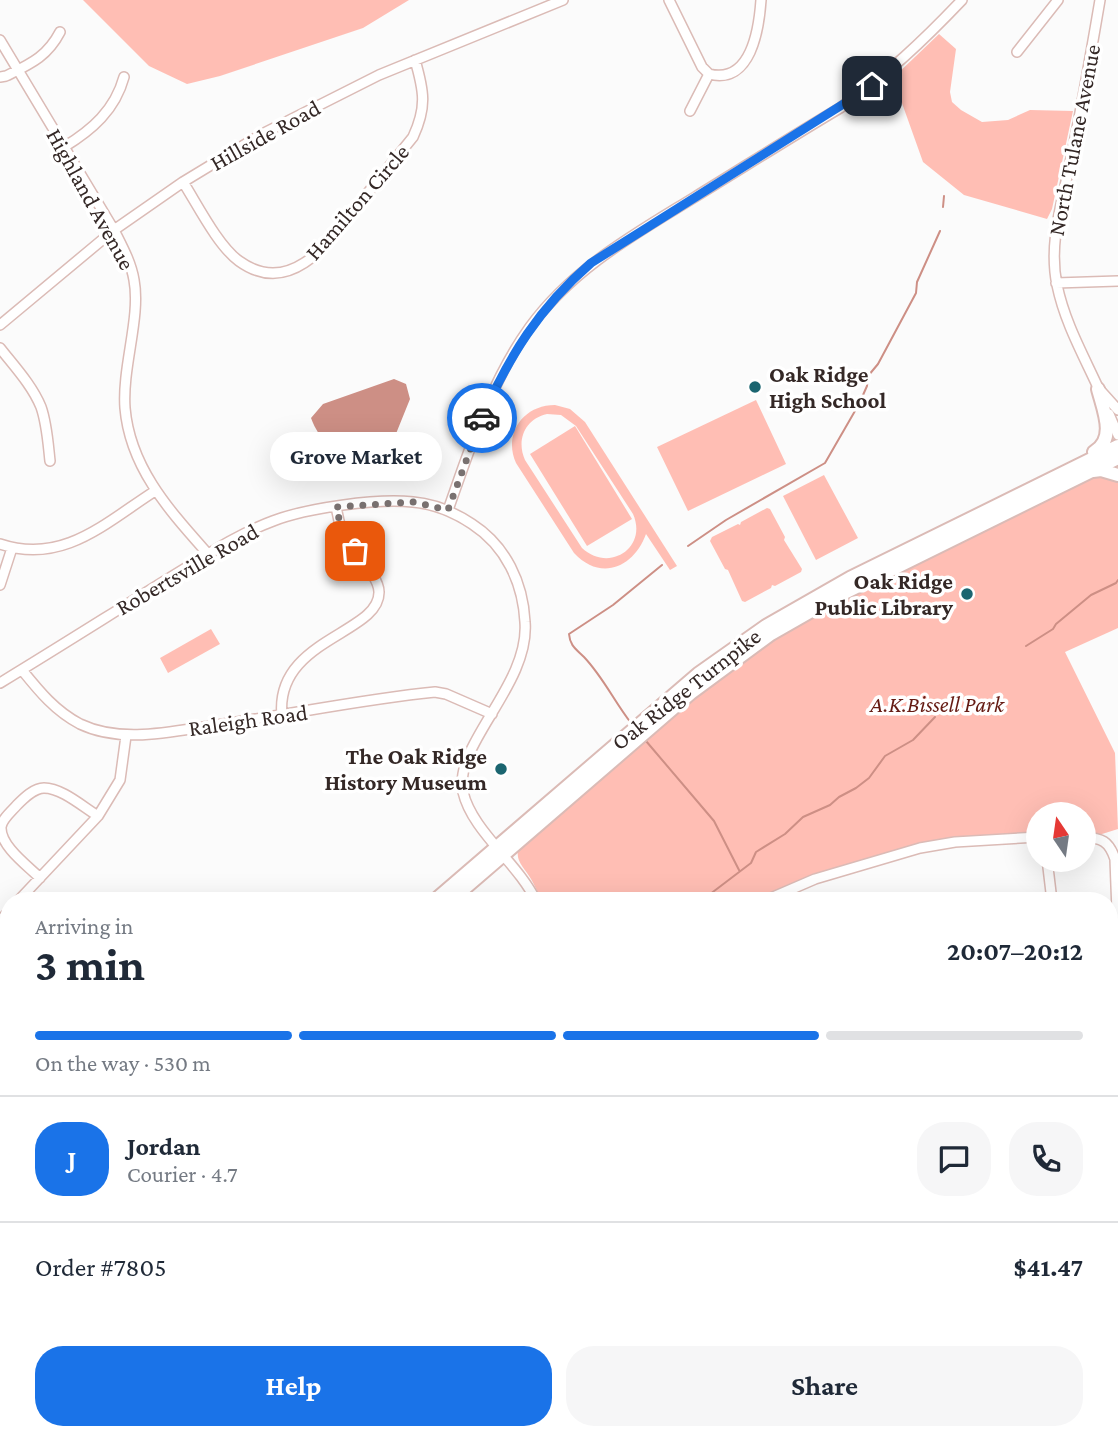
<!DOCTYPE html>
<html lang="en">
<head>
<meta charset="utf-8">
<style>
	:root { --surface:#fff; --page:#f6f6f7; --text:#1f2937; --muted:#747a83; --line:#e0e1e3; --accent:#1a73e8 }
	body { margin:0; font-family:"Crimson Pro",serif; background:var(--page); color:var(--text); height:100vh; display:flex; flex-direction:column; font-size:26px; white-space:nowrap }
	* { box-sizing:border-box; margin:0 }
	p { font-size:23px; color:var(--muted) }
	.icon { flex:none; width:38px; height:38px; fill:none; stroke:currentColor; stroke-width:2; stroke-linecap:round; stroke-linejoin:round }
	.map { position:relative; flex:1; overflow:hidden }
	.sheet { position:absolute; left:0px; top:892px; width:1118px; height:548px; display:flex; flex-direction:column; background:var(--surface); border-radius:28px 28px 0 0; box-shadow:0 7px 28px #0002 }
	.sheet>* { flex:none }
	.needle { width:46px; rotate:347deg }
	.controls { position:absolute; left:1026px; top:802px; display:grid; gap:14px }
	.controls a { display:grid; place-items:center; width:70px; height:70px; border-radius:50%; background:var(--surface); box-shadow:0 7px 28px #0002; font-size:35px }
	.pin { position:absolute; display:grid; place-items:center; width:60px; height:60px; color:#fff; margin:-30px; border-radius:14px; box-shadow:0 4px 10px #0006 }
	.courier { position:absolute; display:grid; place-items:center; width:70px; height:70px; margin:-35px; border:5px solid #1a73e8; border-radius:50%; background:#fff; color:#222; box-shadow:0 2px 9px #0007 }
	.bubble { position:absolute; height:49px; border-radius:24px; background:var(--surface); box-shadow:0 7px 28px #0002; font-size:23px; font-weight:700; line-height:49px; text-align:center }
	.overview em { font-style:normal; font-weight:700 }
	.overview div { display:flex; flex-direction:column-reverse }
	.overview { display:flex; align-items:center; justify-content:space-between; height:119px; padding:0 35px }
	h1 { font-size:46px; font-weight:700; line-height:52px }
	.bar { display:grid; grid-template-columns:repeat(4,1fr); gap:10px 7px; align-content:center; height:84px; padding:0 35px }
	.bar i { height:9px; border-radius:5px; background:var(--line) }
	.bar .active { background:var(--accent) }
	.bar p { grid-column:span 4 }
	.line { display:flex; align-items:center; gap:18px; padding:0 35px; border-top:2px solid var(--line) }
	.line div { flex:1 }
	.round { display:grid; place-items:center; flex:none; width:74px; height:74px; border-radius:28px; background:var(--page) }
	.action { display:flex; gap:14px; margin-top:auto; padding:14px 35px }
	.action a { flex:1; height:80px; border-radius:28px; background:var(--accent); color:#fff; font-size:28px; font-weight:700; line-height:80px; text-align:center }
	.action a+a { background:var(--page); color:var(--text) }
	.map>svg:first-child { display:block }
</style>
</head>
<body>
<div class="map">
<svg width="1118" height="1439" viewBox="0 0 1118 1439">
	<rect width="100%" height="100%" fill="#fbfbfb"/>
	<path fill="#ffbeb4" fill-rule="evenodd" d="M 83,0 L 409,0 L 363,28 L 220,76 L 187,84 L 149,66 Z
		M 939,34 L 956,49 L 950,92 L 952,102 L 961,110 L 982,122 L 1008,120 L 1030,110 L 1073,111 L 1052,209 L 1047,219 L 964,195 L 923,162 L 893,78 Z
		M 756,400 L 786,464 L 688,511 L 657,447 Z
		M 555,405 L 570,409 L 585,422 L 677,566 L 670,570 L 646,534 C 634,567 601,582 574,553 L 516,463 C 503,434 523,405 555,405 ZM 547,414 L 561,415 L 576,426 L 633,514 C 648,548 609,573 582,548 L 525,460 C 516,440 525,419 547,414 Z
		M 575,426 L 632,519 L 587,546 L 530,454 Z
		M 1093,474 L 1118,477 L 1118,628 L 1065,652 L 1115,753 L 1118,829 L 1102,834 L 1083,834 L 1083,814 L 1038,814 L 1038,835 L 954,839 L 758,901 L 541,901 C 538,893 535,886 531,879 C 524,867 514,861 519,846 L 720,674 L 772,637 L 828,606 Z
		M 824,475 L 858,538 L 816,560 L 783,496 Z
		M 767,508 L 770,509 L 785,537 L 784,540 L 802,569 L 801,572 L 775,586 L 772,585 L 771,588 L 745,602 L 742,601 L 728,570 L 725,569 L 710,541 L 712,537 L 738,524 L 740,525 L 741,522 Z
		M 211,629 L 220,644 L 168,673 L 160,658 Z
		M 339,1432 L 482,1432 L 495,1439 L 333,1439 Z
		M 702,1432 L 779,1432 L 782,1439 L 702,1439 Z"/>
	<path fill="#cd8f85" d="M 394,379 L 406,384 L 410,399 L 387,456 C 378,457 367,461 359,459 C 335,455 319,440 311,418 L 323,404 Z"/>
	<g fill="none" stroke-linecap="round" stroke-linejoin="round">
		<path stroke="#cd8f85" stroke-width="2" d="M 943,207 L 944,196
			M 688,546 L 726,520 L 825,463 L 859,404 L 867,386 L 868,376 L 878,364 L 916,293 L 917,282 L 940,231
			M 1026,646 L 1053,629 L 1056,624 L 1091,595 L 1116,583 L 1118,580
			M 631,723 C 614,701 603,677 584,657 C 576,649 570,646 569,634 L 613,605 L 662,565
			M 646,741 L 714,821 L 739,870
			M 701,901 L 751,863 L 756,852 L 785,834 L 803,817 L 830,805 L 839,797 L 856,788 L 869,778 L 885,756 L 913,740 L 935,717"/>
		<g stroke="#dbbbb6" stroke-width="12">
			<path id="minor" d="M 669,0 L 702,67 L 709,74
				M 1100,0 C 1091,53 1082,106 1071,158 C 1063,200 1048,242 1057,285 C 1065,324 1085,358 1101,394
				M 0,40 L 114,230 C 122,246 131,262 134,280 C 141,317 122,367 125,408 C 130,468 170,511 208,554
				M 1017,52 L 1058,0
				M 709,74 C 751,85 759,29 761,0
				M 0,77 L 6,76 C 30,64 47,57 60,32
				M 690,111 L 709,74
				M 64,147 C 92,130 115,110 124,77
				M 183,182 C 197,204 218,246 239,261 C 293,300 333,237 362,200 C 379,179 396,158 413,137 C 427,107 424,91 415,60
				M 1056,283 L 1118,281
				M 0,325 L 114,230 L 183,182 L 264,133 L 379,75 L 563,0
				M 0,348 C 14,366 32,385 41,407 C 47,424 48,443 50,461
				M 1100,390 L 1118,410
				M 1109,414 L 1118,435
				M 448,510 C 470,448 491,381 530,327 C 573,268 635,234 695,197 C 744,167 791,137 840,108 C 888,74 922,42 962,0
				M 0,544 C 63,565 105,523 155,491
				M 0,585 L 12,548
				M 22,670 C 39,691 55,711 80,724 C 124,745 177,730 223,724 C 293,714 364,699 435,692 L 446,694 L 492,714
				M 0,683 C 56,649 111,614 166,580 C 201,559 235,535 273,521 C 307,508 377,498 413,502 C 435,504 454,512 472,524 C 506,546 523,583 525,622 C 530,685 453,744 463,792 C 472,831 518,863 536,901
				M 282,716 C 274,639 380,634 379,592 C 379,575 351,549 343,533 C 339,525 338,515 336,507
				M 1083,837 C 1102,838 1109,841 1115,859 L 1118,939
				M 1047,859 L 1052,901
				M 40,878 C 28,866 0,846 1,827 C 2,819 12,811 17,805 C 24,798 34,788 44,788 C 62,788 83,807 98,816
				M 18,901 L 98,816 L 120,780 L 126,736
				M 764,901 L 815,879 L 920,848 L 955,842 L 1038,837
				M 0,921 L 9,911
				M 490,1432 L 505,1439
				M 932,1432 L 939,1439
				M 21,1439 L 32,1432
				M 322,1439 L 328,1432"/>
		</g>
		<g stroke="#dbbbb6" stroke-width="16">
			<path id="highway" d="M 1094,452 C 1117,439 1103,409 1098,389
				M 1093,471 L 1101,470 L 1118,475
				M 434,901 L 698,674 L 766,626 L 850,578 L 1118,446
				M 450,901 L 691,693 L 771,634 L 834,598 L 1118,458
				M 0,970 L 9,978
				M 0,985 L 9,993
				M 1110,1237 L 1118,1237
				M 1110,1247 L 1118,1247
				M 0,1270 L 9,1263
				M 0,1285 L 9,1277"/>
		</g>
		<use href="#minor" stroke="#fff" stroke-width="9"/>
		<use href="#highway" stroke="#fff" stroke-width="12"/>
	</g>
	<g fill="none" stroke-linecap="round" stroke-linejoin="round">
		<path stroke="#7a7271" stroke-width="7" stroke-dasharray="0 12.6" d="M 355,551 L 343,534 L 336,507 L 413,502 L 448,510 L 482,418"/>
		<path stroke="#1a73e8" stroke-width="9" d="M 482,418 C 509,356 539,308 591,263 L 872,86"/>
	</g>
	<g fill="#1b6570" stroke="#fff" stroke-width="2.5">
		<circle cx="755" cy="387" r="7"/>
		<circle cx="967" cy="594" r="7"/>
		<circle cx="501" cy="769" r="7"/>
	</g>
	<g text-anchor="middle" stroke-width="7" stroke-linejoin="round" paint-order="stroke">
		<g font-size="23" fill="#342826" stroke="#fff">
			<text transform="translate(265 135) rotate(-29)" y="8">Hillside Road</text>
			<text transform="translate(1074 140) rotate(-79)" y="8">North Tulane Avenue</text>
			<text transform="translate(91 199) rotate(61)" y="8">Highland Avenue</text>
			<text transform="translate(357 202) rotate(-49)" y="8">Hamilton Circle</text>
			<text transform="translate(187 569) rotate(-30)" y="8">Robertsville Road</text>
			<text transform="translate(686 689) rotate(-38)" y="8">Oak Ridge Turnpike</text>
			<text transform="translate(248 720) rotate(-8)" y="8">Raleigh Road</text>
		</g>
		<g font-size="23" font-weight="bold" fill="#342826" stroke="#fff" text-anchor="end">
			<text x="769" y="382" text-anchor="start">Oak Ridge<tspan x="769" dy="26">High School</tspan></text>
			<text x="953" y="589">Oak Ridge<tspan x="953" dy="26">Public Library</tspan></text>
			<text x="487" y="764">The Oak Ridge<tspan x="487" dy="26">History Museum</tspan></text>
		</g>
		<g font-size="23" font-style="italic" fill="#651b13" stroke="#fff">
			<text x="937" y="712">A.K.Bissell Park</text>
		</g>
	</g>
</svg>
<div class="controls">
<a><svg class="needle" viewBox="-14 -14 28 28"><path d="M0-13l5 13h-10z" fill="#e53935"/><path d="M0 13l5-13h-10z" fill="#747a83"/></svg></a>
</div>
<div class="pin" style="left:355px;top:551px;background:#ea580c"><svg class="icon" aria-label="bag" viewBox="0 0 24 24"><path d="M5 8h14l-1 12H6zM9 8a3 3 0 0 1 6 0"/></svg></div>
<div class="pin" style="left:872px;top:86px;background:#1f2937"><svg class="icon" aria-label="home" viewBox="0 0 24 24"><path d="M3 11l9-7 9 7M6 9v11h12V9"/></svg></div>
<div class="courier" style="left:482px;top:418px"><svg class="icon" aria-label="car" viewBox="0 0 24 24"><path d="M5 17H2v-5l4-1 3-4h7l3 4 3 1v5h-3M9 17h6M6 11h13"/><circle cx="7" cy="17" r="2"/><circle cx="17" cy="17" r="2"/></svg></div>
<div class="bubble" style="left:270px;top:432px;width:172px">Grove Market</div>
<section class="sheet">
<div class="overview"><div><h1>3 min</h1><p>Arriving in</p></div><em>20:07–20:12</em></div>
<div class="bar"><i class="active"></i><i class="active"></i><i class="active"></i><i></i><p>On the way · 530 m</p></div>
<div class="line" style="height:126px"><b class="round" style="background:var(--accent);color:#fff">J</b><div><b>Jordan</b><p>Courier · 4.7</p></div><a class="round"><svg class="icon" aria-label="chat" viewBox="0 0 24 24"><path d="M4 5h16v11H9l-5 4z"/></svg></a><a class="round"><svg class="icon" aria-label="phone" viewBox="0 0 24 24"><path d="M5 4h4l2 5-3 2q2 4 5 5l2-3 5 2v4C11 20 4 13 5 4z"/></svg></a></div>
<div class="line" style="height:91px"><div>Order #7805</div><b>$41.47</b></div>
<div class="action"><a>Help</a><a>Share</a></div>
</section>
</div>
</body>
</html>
